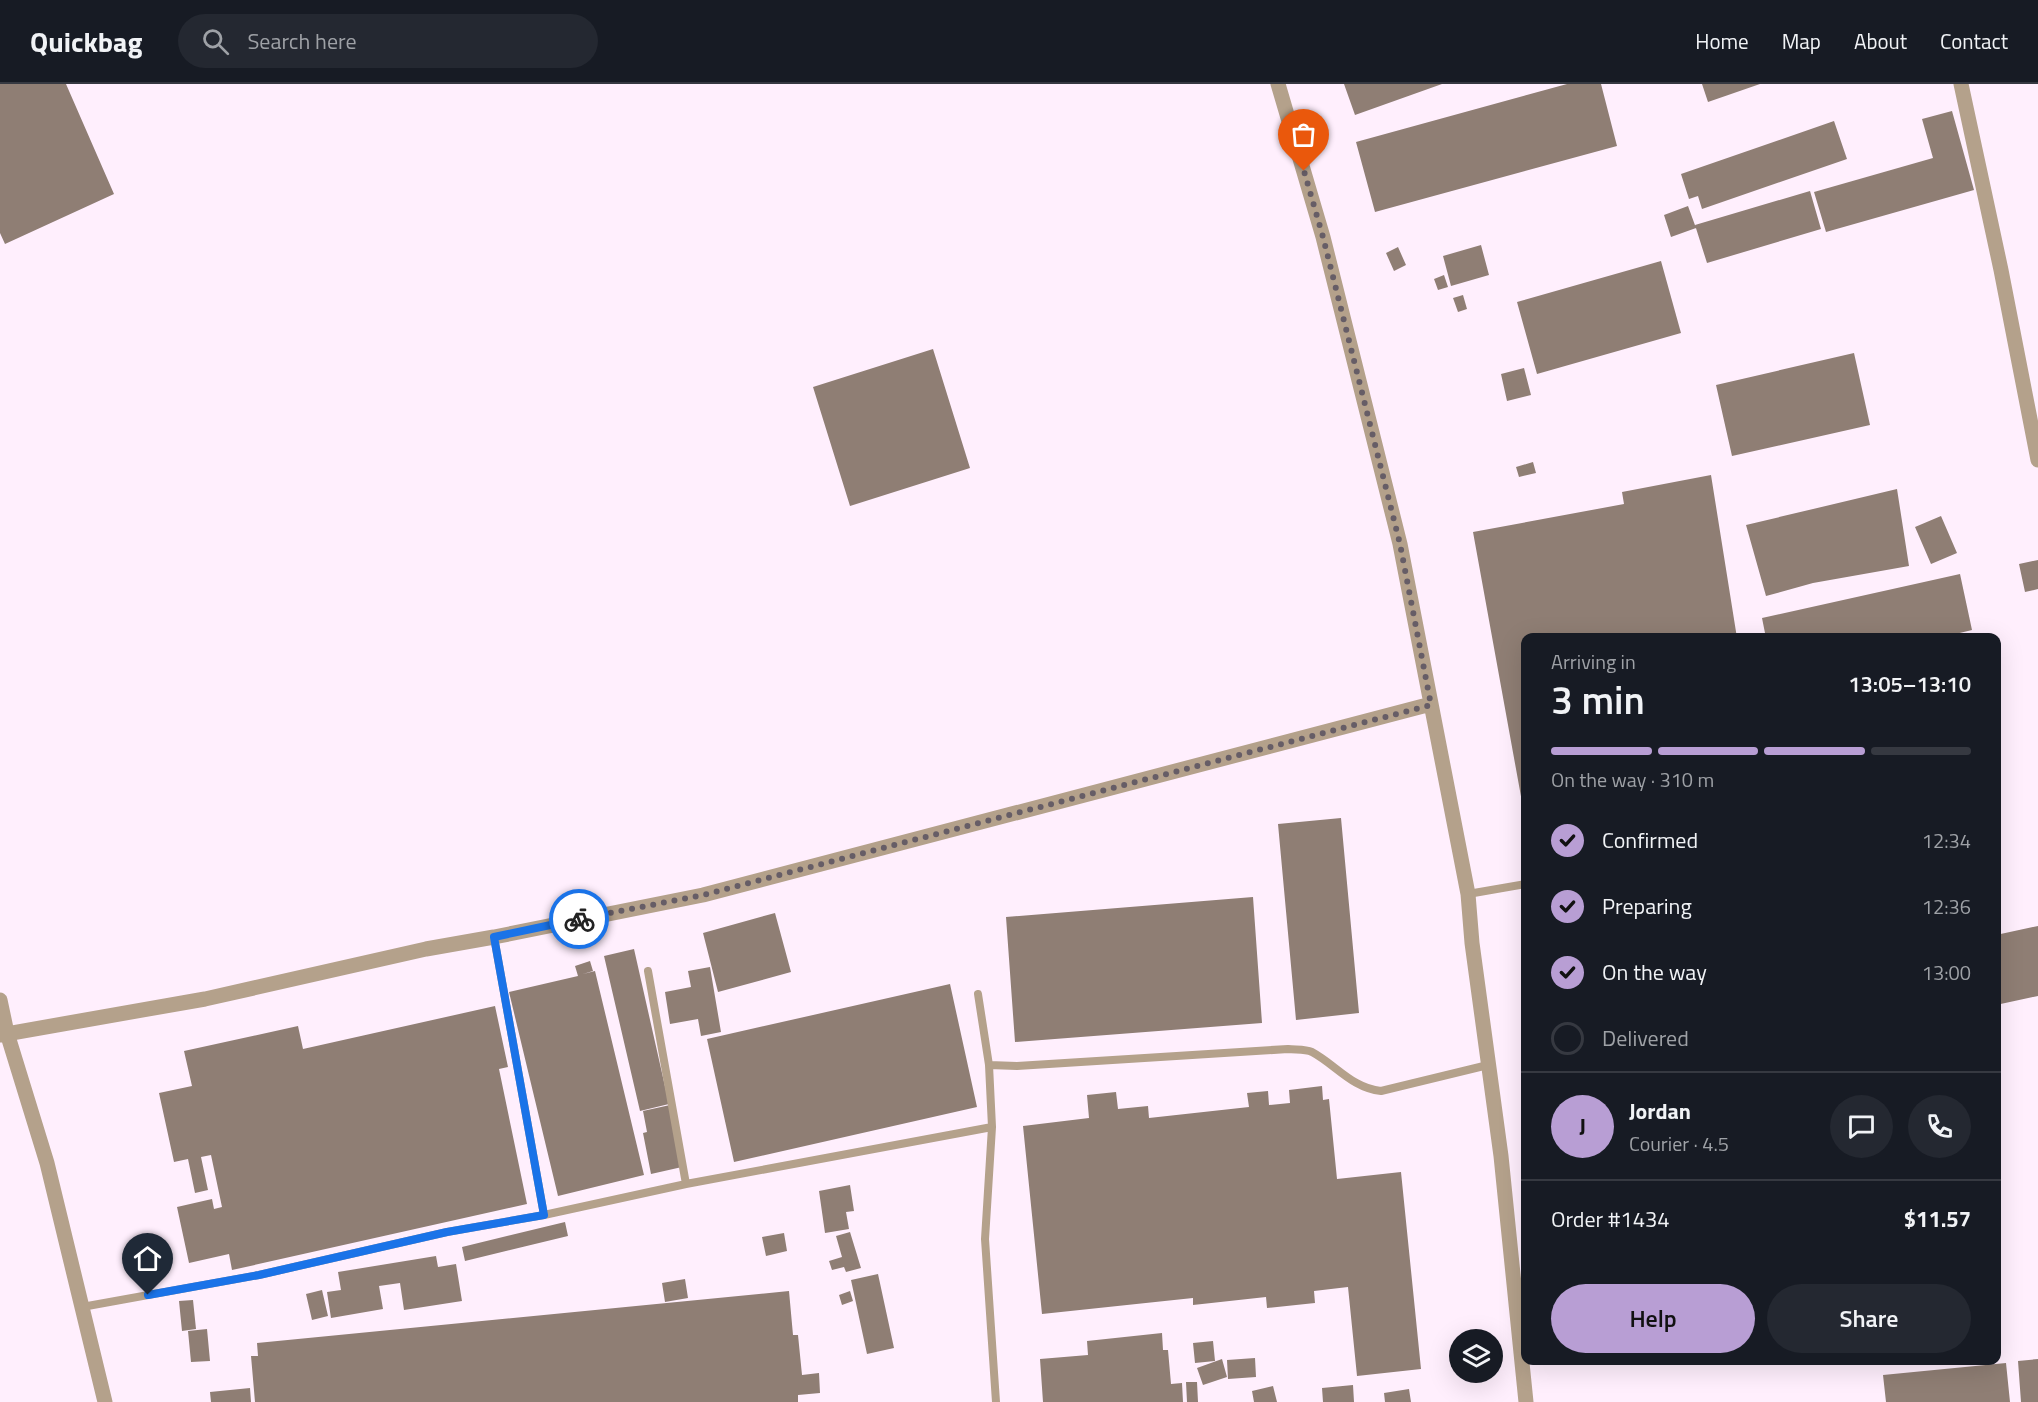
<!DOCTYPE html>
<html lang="en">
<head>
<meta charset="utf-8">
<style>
	:root { --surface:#171b24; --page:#242831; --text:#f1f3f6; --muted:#9ea1a6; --line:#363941; --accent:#b89ed4 }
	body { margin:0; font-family:"Titillium Web",sans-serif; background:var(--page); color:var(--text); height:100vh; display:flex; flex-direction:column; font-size:22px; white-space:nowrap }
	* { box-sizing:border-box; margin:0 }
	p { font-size:20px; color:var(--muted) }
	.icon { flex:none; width:33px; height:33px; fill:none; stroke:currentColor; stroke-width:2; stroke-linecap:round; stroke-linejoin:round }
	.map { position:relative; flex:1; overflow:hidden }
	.panel { position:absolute; left:1521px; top:549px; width:480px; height:732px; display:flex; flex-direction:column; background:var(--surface); border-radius:12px; box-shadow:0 6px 24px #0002 }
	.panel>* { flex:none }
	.controls { position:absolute; left:1449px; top:1245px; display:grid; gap:12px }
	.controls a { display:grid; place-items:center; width:54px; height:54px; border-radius:50%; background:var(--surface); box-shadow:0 6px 24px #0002; font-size:30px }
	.pin { position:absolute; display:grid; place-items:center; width:51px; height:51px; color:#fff; margin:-62px -26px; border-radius:50% 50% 50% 0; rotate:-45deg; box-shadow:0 0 6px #0007 }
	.pin .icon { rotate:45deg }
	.courier { position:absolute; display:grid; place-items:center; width:60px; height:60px; margin:-30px; border:4px solid #1a73e8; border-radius:50%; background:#fff; color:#222; box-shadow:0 2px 8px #0007 }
	.headline em { font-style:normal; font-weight:600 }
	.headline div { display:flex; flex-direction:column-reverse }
	.headline { display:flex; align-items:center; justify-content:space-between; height:102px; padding:0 30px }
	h1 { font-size:39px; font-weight:600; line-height:45px }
	.bar { display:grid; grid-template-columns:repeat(4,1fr); gap:9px 6px; align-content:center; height:72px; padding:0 30px }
	.bar i { height:8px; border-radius:4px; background:var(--line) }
	.bar .active { background:var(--accent) }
	.bar p { grid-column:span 4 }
	.line { display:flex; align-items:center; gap:15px; padding:0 30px; border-top:2px solid var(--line) }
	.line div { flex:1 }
	.round { display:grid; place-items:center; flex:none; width:63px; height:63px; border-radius:32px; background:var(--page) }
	ol { padding:0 30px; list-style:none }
	li { display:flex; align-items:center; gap:18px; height:66px }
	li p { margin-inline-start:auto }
	li .icon { padding:6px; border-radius:50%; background:var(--accent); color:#111; stroke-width:4 }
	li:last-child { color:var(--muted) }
	li i { width:33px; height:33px; border:3px solid var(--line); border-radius:50% }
	.action { display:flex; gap:12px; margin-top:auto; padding:12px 30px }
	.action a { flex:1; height:69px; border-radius:36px; background:var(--accent); color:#111; font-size:24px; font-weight:600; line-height:69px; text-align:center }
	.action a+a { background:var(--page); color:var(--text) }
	header { display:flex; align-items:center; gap:36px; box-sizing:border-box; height:84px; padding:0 30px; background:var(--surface); border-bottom:2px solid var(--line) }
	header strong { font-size:28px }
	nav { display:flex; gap:33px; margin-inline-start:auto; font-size:21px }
	.search { width:420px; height:54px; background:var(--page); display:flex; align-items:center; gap:15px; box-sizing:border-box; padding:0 21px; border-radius:33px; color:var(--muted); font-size:22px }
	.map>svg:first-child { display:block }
</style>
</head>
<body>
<header>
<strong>Quickbag</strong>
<div class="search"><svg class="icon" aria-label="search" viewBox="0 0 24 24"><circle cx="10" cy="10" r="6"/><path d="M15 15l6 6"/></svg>Search here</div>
<nav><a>Home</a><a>Map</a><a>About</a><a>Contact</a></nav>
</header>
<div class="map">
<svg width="2038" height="1318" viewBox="0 0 2038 1318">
	<rect width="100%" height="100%" fill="#ffeffd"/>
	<path fill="#8f7e74" d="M 0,0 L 66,0 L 114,110 L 5,160 L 0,149 Z
		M 1344,0 L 1442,0 L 1355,31 Z
		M 1567,0 L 1601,0 L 1617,62 L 1375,128 L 1356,58 Z
		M 1702,0 L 1760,0 L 1708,18 Z
		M 1952,27 L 1974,106 L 1826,148 L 1814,108 L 1933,74 L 1922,35 Z
		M 1834,37 L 1847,75 L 1702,125 L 1698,112 L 1689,115 L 1681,90 Z
		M 1810,107 L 1821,145 L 1707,179 L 1695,141 Z
		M 1688,122 L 1696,144 L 1671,153 L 1664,131 Z
		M 1481,161 L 1489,191 L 1451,202 L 1443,172 Z
		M 1398,163 L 1406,181 L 1394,187 L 1386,169 Z
		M 1661,177 L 1681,249 L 1537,290 L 1517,218 Z
		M 1444,191 L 1448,203 L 1438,206 L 1434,195 Z
		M 1463,211 L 1467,225 L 1458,228 L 1453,214 Z
		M 933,265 L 970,384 L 850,422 L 813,303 Z
		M 1854,269 L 1870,341 L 1732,372 L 1716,301 Z
		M 1524,284 L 1531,311 L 1507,317 L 1501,290 Z
		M 1533,378 L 1536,389 L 1519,393 L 1516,383 Z
		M 1711,391 L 1737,554 L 1526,554 L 1524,729 L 1473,448 L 1624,420 L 1622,408 Z
		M 1897,405 L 1909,482 L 1813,499 L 1766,512 L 1746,441 Z
		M 1941,432 L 1957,469 L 1931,480 L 1915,443 Z
		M 2038,476 L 2038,505 L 2025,508 L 2019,480 Z
		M 1960,490 L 1972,546 L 1939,554 L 1766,554 L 1762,534 Z
		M 1341,734 L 1359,929 L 1296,936 L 1278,740 Z
		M 1253,813 L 1262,939 L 1015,958 L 1006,833 Z
		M 775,829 L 791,888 L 718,908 L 703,849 Z
		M 2038,842 L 2038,912 L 1996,921 L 1996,851 Z
		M 634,865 L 669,1020 L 640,1027 L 604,872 Z
		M 590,877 L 593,887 L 583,890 L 595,887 L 644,1091 L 558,1112 L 509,908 L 578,892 L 575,882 Z
		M 710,883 L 721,948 L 701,952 L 698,935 L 670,940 L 665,908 L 691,903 L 688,887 Z
		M 950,900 L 977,1023 L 734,1078 L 707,955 Z
		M 495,922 L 508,983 L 499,985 L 527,1120 L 232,1186 L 229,1170 L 189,1179 L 177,1123 L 212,1115 L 214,1125 L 222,1123 L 211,1071 L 201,1073 L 208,1106 L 195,1109 L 188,1075 L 174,1078 L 159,1009 L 192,1002 L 184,967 L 298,942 L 303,965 Z
		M 1322,1002 L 1323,1016 L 1329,1015 L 1337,1095 L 1401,1088 L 1421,1285 L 1357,1292 L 1348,1203 L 1314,1207 L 1315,1219 L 1267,1224 L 1266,1213 L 1193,1221 L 1193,1214 L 1042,1230 L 1023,1042 L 1089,1034 L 1087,1011 L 1116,1008 L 1118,1025 L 1148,1022 L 1149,1034 L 1249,1023 L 1247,1009 L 1268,1007 L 1269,1021 L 1290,1019 L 1289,1006 Z
		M 670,1021 L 682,1083 L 651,1090 L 643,1049 L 647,1048 L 643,1027 Z
		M 850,1101 L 854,1127 L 846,1128 L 849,1145 L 825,1149 L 819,1107 Z
		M 565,1138 L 568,1152 L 465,1177 L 462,1163 Z
		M 850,1148 L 861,1184 L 846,1188 L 844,1183 L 832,1186 L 829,1177 L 842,1173 L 836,1152 Z
		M 784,1149 L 787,1167 L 766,1172 L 762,1153 Z
		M 436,1172 L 438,1183 L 456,1180 L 462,1217 L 404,1226 L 400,1199 L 379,1202 L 383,1225 L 331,1234 L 327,1208 L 341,1206 L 338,1188 Z
		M 878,1190 L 894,1264 L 867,1270 L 851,1196 Z
		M 685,1195 L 688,1214 L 665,1218 L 662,1199 Z
		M 322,1206 L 328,1232 L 312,1236 L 306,1210 Z
		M 789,1207 L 793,1251 L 798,1251 L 802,1291 L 819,1289 L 820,1309 L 798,1311 L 798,1318 L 255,1318 L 251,1272 L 258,1272 L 257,1259 Z
		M 850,1207 L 853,1217 L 842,1221 L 839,1211 Z
		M 193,1216 L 196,1245 L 182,1247 L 179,1217 Z
		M 207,1245 L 210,1277 L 191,1278 L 188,1247 Z
		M 1162,1249 L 1163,1266 L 1168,1266 L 1171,1300 L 1182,1299 L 1183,1318 L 1043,1318 L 1040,1275 L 1088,1271 L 1087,1257 Z
		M 1213,1257 L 1215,1277 L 1195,1279 L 1193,1259 Z
		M 1255,1274 L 1256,1293 L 1228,1295 L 1227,1276 Z
		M 1222,1275 L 1227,1293 L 1203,1301 L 1197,1284 Z
		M 2038,1275 L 2038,1318 L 2021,1318 L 2018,1277 Z
		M 2006,1279 L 2010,1318 L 1886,1318 L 1883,1291 Z
		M 1186,1298 L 1197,1298 L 1198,1318 L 1187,1318 Z
		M 1353,1301 L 1354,1318 L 1323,1318 L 1322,1304 Z
		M 1273,1302 L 1277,1318 L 1254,1318 L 1252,1307 Z
		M 250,1304 L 251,1318 L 211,1318 L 210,1308 Z
		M 1409,1305 L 1411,1318 L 1385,1318 L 1384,1309 Z"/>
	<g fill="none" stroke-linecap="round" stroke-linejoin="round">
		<path stroke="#b4a18b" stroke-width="8" d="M 1468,810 L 1526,800
			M 494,853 L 544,1131
			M 648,887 L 686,1100
			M 978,910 L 989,981 L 992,1043 L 985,1155 L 996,1318
			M 989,981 L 1017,982 L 1288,965 C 1296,966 1305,965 1312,968 C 1336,981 1352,1004 1381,1007 L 1488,981
			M 82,1223 L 259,1191 L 447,1148 L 544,1131 L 686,1100 L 992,1043"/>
		<path stroke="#b4a18b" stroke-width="15" d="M 1278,0 L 1323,153 L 1400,460 L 1468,810 L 1472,859 L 1501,1072 L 1526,1318
			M 1961,0 L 2001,186 L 2038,376
			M 0,916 L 7,949 L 47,1079 L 105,1318
			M 0,951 L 205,915 L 426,865 L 494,853 L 703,811 L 1431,620"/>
	</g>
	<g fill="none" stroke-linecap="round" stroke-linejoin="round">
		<path stroke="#665d66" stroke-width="6" stroke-dasharray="0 10.8" d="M 579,835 L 703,811 L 1431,621 L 1400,460 L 1323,153 L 1304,87"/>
		<path stroke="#1a73e8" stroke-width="8" d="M 148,1211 L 259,1191 L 447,1148 L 544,1131 L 494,853 L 579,835"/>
	</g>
</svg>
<div class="controls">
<a><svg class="icon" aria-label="layers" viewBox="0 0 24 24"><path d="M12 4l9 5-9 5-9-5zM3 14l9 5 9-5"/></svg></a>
</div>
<div class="pin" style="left:1304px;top:87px;background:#ea580c"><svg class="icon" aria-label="bag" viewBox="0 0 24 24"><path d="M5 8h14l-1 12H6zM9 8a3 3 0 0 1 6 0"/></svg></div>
<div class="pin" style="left:148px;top:1211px;background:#1f2937"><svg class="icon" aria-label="home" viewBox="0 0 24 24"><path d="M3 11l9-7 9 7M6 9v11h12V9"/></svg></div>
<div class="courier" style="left:579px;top:835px"><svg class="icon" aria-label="bike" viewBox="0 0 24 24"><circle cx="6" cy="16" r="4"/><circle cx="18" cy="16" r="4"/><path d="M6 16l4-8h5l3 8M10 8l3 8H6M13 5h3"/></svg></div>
<section class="panel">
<div class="headline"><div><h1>3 min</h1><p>Arriving in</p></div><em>13:05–13:10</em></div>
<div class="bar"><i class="active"></i><i class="active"></i><i class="active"></i><i></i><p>On the way · 310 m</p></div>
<ol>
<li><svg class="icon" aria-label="check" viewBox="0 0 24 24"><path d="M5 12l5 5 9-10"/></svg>Confirmed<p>12:34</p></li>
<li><svg class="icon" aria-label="check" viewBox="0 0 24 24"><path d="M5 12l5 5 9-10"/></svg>Preparing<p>12:36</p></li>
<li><svg class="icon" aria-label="check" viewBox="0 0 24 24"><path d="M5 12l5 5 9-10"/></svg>On the way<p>13:00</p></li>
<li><i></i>Delivered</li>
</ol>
<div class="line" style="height:108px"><b class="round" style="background:var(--accent);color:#111">J</b><div><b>Jordan</b><p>Courier · 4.5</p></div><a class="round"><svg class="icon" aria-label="chat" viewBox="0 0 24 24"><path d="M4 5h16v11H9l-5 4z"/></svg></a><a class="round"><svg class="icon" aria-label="phone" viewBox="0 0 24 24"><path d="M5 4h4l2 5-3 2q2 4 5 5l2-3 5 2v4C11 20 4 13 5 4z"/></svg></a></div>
<div class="line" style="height:78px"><div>Order #1434</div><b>$11.57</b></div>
<div class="action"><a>Help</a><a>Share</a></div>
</section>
</div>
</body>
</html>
